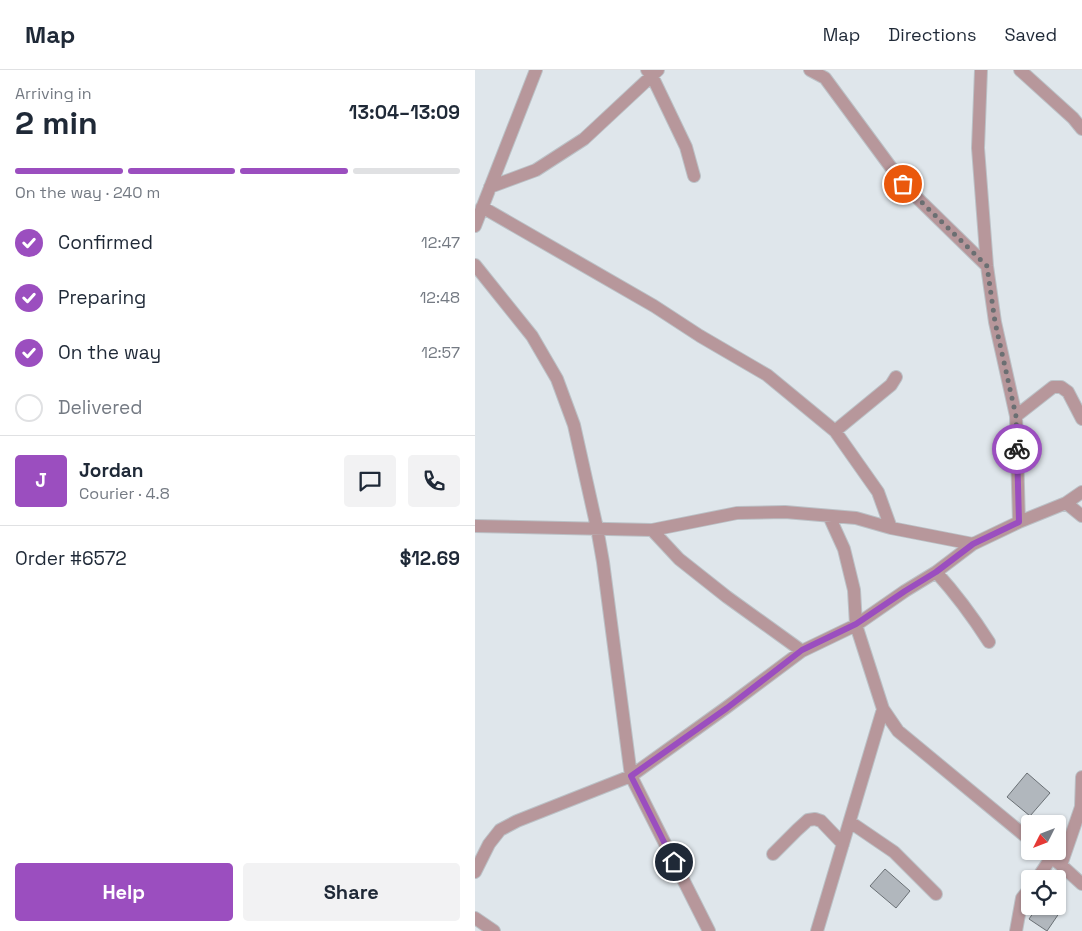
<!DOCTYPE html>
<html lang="en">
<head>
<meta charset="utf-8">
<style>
	:root { --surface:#fff; --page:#f2f2f3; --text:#1f2937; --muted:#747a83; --line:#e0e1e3; --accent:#9b4ebf }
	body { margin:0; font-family:"Space Grotesk",sans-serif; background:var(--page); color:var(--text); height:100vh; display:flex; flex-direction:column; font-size:19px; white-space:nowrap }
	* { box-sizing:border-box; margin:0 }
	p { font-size:16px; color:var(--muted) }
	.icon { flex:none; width:28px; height:28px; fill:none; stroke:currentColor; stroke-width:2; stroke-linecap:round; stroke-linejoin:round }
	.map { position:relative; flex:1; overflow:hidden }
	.side { display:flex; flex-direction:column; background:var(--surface); width:475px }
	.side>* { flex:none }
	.needle { width:32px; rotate:228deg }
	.controls { position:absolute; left:546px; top:745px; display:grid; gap:10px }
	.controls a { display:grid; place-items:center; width:45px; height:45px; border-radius:5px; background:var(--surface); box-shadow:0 1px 4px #0004; font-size:25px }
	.pin { position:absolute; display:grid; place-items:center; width:42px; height:42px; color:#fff; margin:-21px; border:2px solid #fff; border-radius:50%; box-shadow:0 1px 5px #0007 }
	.courier { position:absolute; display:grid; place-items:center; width:50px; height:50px; margin:-25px; border:4px solid #9b4ebf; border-radius:50%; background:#fff; color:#222; box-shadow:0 1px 6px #0007 }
	.head em { font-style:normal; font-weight:600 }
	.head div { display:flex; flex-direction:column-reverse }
	.head { display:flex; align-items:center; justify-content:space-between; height:85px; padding:0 15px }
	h1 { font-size:32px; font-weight:600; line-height:38px }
	.bar { display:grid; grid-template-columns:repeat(4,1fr); gap:8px 5px; align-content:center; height:60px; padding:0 15px }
	.bar i { height:6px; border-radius:4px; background:var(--line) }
	.bar .on { background:var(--accent) }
	.bar p { grid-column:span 4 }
	.line { display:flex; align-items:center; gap:12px; padding:0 15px; border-top:1px solid var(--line) }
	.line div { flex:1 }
	.round { display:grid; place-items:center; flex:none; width:52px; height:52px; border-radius:5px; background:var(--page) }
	ol { padding:0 15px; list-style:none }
	li { display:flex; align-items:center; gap:15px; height:55px }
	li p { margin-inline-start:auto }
	li .icon { padding:5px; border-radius:50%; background:var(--accent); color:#fff; stroke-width:4 }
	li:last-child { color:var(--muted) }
	li i { width:28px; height:28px; border:2px solid var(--line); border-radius:50% }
	.action { display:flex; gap:10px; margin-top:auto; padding:10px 15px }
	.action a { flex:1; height:58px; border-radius:5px; background:var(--accent); color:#fff; font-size:20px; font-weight:600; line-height:58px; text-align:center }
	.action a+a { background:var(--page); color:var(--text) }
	header { display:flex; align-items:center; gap:30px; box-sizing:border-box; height:70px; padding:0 25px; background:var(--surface); border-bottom:1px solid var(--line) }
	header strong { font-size:24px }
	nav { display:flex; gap:28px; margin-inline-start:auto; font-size:18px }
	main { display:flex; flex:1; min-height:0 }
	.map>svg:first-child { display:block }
</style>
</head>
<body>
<header>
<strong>Map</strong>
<nav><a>Map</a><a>Directions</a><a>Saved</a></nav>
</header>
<main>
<section class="side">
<div class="head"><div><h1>2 min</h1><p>Arriving in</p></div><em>13:04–13:09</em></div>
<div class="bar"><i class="on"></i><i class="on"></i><i class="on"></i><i></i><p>On the way · 240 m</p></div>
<ol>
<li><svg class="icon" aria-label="check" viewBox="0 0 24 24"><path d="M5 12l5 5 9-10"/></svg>Confirmed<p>12:47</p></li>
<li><svg class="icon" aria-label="check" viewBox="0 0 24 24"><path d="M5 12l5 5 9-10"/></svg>Preparing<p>12:48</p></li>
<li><svg class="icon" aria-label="check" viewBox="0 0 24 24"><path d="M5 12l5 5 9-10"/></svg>On the way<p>12:57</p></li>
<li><i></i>Delivered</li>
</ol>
<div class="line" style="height:90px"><b class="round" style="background:var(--accent);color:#fff">J</b><div><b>Jordan</b><p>Courier · 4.8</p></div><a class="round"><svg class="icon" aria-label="chat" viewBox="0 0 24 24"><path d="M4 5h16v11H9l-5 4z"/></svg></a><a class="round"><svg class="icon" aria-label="phone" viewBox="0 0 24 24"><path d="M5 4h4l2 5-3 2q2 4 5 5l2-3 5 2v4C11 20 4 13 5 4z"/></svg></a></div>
<div class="line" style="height:65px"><div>Order #6572</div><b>$12.69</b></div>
<div class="action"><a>Help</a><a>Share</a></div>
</section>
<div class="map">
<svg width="607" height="861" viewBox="0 0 607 861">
	<rect width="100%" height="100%" fill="#dfe6eb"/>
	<path fill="#b1b7bd" stroke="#6a7075" d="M 552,703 L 575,723 L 555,746 L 532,727 Z
		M 410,799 L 435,821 L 421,838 L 395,816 Z
		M 563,836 L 589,836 L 572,861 L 554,849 Z"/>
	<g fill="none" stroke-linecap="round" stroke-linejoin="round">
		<g stroke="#bbc1c6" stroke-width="14">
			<path id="minor" d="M 172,0 L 177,6 L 211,77 L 219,106
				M 335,0 L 350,8 L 429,115 L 512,196
				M 506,0 L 503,78 L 512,196 L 520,252 L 541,346 L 544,452
				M 545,0 L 598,48 L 607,59
				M 15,117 L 61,100 L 109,69 L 183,0
				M 7,137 L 179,236 L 225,266 L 292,305 L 360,361 L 403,422 L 416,458
				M 0,156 L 61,0
				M 0,195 L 57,266 L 82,309 L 99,355 L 122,458 L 128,492 L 156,706 L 234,861
				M 541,346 L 578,317 L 586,317 L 593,322 L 607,349
				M 360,361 L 416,315 L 421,307
				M 591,433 L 607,446
				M 354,446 L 369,479 L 379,520 L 381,555 L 408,639 L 423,661 L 555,770
				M 0,456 L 177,460 L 262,443 L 310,442 L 381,448 L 416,458 L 498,474
				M 177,460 L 204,489 L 252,527 L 327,581
				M 461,502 C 481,524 498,547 514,572
				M 375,752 L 419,782 L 461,824
				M 568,781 L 586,795 L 607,814
				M 298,784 L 322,760 L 333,750 L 340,749 L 346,751 L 368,774
				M 586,795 L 606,737 L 607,707
				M 0,802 L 14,774 L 25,760 L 42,751 L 156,706 L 252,637 L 327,581 L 381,555 L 430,521 L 461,502 L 498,474 L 544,452 L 591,433 L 607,422
				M 562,809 L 576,788
				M 0,848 L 19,861
				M 342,861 L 408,639
				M 541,861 L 547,828 L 555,818"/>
		</g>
		<use href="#minor" stroke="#b7979b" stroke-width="12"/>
	</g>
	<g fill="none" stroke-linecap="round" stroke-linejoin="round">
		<path stroke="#6b6f72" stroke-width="5" stroke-dasharray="0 9" d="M 428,114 L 512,196 L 520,252 L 541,346 L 542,379"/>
		<path stroke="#9b4ebf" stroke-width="6" d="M 199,792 L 156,706 L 252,638 L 327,580 L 381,554 L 430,521 L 461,502 L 498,474 L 544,452 L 542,379"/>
	</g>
</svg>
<div class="controls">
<a><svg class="needle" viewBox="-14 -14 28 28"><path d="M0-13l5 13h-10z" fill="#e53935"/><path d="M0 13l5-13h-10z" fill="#747a83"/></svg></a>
<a><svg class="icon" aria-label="locate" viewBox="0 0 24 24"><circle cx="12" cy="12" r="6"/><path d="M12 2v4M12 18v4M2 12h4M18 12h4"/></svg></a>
</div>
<div class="pin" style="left:428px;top:114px;background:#ea580c"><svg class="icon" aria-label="bag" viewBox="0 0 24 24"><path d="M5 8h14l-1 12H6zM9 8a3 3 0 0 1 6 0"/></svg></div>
<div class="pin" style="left:199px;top:792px;background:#1f2937"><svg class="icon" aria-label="home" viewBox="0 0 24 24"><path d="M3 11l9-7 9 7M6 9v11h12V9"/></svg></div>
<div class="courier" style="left:542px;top:379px"><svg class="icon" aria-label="bike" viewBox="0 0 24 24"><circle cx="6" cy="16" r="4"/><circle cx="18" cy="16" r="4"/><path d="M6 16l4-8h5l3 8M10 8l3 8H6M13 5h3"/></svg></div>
</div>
</main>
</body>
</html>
